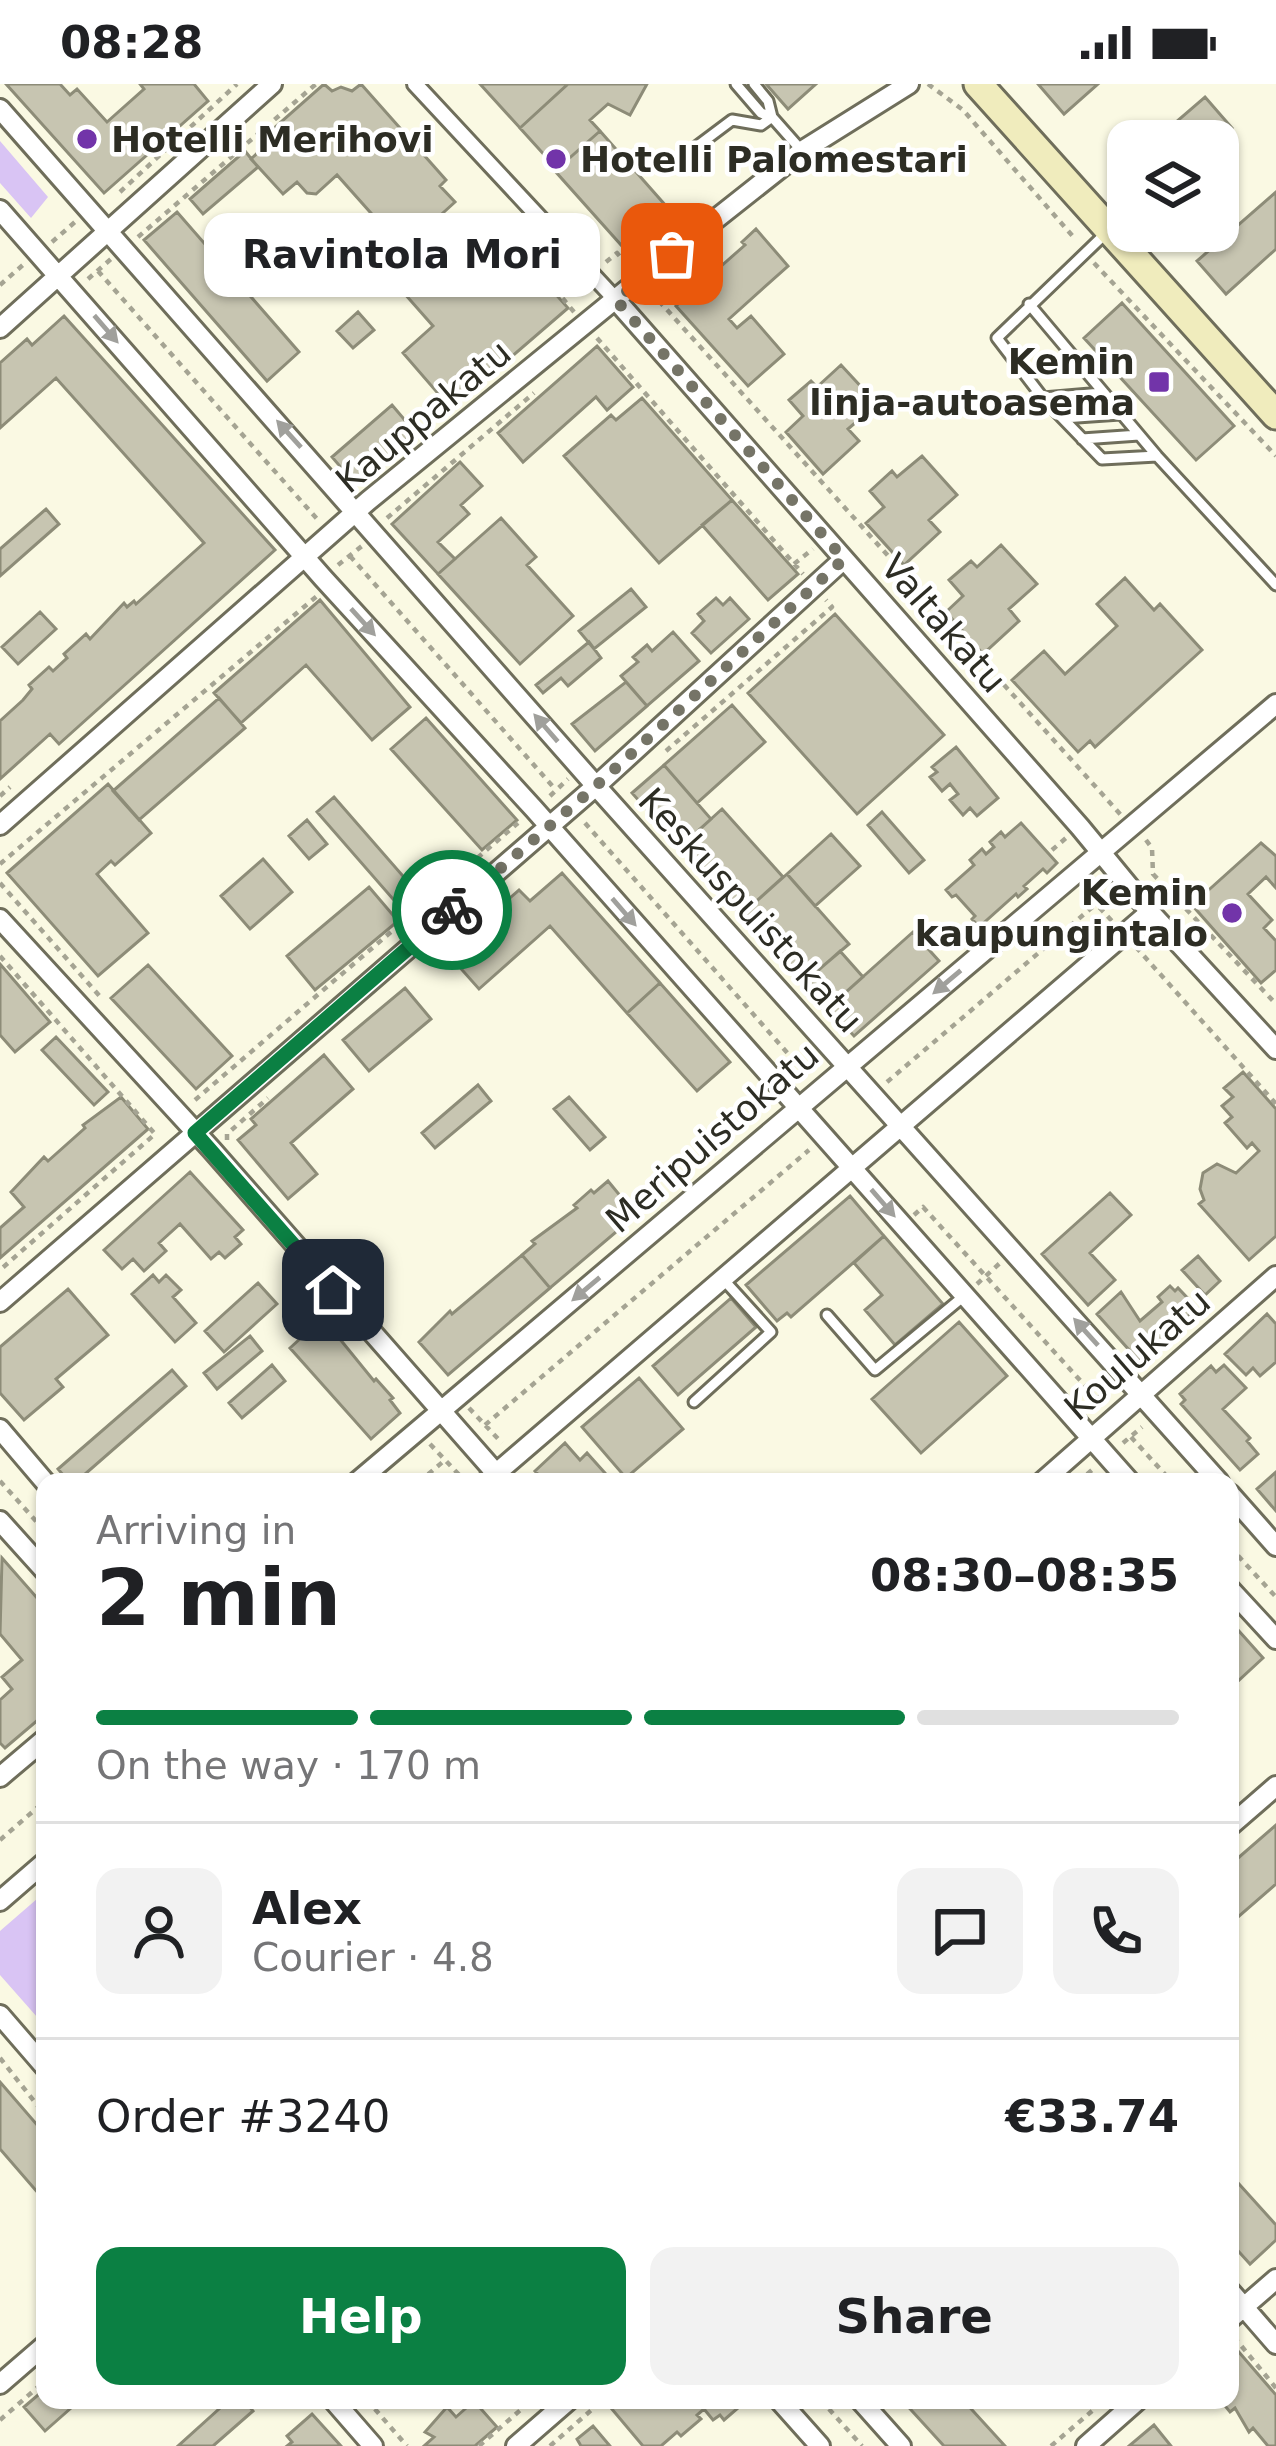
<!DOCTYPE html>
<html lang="en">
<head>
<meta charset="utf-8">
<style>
	:root { --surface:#fff; --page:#f2f2f2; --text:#202124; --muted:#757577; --line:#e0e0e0; --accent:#0b8043 }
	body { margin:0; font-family:"DejaVu Sans",sans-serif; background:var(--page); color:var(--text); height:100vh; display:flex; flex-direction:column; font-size:45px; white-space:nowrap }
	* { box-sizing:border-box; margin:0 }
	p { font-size:39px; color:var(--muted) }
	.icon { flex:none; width:66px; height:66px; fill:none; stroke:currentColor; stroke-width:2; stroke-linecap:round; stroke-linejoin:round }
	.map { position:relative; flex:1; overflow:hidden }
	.drawer { position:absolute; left:36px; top:1389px; width:1203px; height:936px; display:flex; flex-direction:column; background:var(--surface); border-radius:24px; box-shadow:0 3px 9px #0004 }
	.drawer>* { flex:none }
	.buttons { position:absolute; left:1107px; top:36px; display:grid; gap:24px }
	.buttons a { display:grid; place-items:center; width:132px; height:132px; border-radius:24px; background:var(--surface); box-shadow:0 3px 9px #0004; font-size:60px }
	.pin { position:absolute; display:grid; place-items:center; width:102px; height:102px; color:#fff; margin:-51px; border-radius:24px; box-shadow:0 6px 18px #0006 }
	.courier { position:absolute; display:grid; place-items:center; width:120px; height:120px; margin:-60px; border:9px solid #0b8043; border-radius:50%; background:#fff; color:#222; box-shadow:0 3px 15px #0007 }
	.bubble { position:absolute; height:84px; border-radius:24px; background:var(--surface); box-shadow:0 3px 9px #0004; font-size:39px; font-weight:700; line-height:84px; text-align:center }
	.head em { font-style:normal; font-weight:700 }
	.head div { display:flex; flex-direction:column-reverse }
	.head { display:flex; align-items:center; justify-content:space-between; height:204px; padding:0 60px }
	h1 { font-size:78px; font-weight:700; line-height:90px }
	.bar { display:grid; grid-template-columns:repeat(4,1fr); gap:18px 12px; align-content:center; height:144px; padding:0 60px }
	.bar i { height:15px; border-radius:9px; background:var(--line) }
	.bar .active { background:var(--accent) }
	.bar p { grid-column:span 4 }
	.line { display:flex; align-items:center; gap:30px; padding:0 60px; border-top:3px solid var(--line) }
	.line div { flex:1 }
	.round { display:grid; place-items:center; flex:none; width:126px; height:126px; border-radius:24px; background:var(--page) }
	.button { display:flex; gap:24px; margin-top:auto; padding:24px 60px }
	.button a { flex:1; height:138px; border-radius:24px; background:var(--accent); color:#fff; font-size:48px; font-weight:700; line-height:138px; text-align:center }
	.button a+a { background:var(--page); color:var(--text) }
	.status { display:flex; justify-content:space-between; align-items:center; height:84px; padding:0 60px; background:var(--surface); direction:ltr }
	.status svg { height:33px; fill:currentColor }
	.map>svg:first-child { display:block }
</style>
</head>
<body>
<div class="status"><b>08:28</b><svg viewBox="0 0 49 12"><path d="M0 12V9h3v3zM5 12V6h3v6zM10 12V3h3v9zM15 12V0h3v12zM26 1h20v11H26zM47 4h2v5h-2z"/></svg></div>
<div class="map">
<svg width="1276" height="2362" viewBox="0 0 1276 2362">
	<rect width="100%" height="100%" fill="#faf9e3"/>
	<path fill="#d9c4f4" d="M 0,57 L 48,113 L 31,134 L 0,99 Z
		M 45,1808 L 45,1942 L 0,1891 L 0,1847 Z"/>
	<path fill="#c7c5b1" stroke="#8d8c78" stroke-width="3" d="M 6,0 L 60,0 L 70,11 L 77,5 L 107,38 L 144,5 L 140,0 L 194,0 L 208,17 L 104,109 Z
		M 324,0 L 332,7 L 341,3 L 352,7 L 361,0 L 446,96 L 440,102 L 455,118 L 403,165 L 337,91 L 316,110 L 307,109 L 297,98 L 283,110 L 251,75 L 270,57 L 265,52 Z
		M 480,0 L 568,0 L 520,44 Z
		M 568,0 L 647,0 L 630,31 L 608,20 L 590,36 L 600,47 L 557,85 L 520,44 Z
		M 766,0 L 816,0 L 788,25 Z
		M 1038,0 L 1098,0 L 1064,30 Z
		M 1205,13 L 1232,44 L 1218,61 L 1218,57 L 1154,57 Z
		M 600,47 L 666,122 L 622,162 L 555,87 Z
		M 245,67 L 258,83 L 203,130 L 190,115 Z
		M 1276,108 L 1276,165 L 1226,210 L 1197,177 Z
		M 177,128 L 299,268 L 267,297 L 144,156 Z
		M 483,138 L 507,165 L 512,161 L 568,224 L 502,281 L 499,277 L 448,321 L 403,269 L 433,242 L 403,208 Z
		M 756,145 L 788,182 L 729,235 L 737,244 L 751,232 L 784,270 L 748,302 L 676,222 L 745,161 L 742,158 Z
		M 1122,219 L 1234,342 L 1196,376 L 1084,254 Z
		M 358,228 L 374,246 L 353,264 L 337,247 Z
		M 64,232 L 275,466 L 59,660 L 50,650 L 0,695 L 0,637 L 23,616 L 32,605 L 29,601 L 49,583 L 53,587 L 67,574 L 64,570 L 86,550 L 90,555 L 124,519 L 127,523 L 134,517 L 136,520 L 204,459 L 56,294 L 0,344 L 0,279 L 27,255 L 32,261 Z
		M 597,262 L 633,303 L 607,326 L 596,313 L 523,378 L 498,349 Z
		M 841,281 L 877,320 L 848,345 L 859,357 L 823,390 L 786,348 L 803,332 L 789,316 L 811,297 L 817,303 Z
		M 642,314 L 732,416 L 659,479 L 564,372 L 611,331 L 616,336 Z
		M 392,321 L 415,348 L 355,400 L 332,373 Z
		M 922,372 L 957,411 L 929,436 L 940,448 L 904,481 L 866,439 L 884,423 L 870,407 L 892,387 L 897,393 Z
		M 460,378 L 482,402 L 461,421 L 469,430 L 438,458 L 455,475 L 438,490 L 392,440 Z
		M 732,416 L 798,490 L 768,516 L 702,441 Z
		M 46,425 L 59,440 L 0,492 L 0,465 Z
		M 501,434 L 536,473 L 527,481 L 573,532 L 520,580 L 438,490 Z
		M 1001,461 L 1037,500 L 1009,525 L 1019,537 L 983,570 L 946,528 L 963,512 L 949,496 L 971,477 L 977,483 Z
		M 1125,494 L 1154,526 L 1160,520 L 1202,566 L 1095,663 L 1090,657 L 1078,668 L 1012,596 L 1044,567 L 1065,590 L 1117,542 L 1097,520 Z
		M 631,505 L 646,523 L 594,565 L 579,547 Z
		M 716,514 L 723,521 L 730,514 L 749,535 L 711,569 L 692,549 L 704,537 L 698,530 Z
		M 320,516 L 410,623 L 372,656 L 306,581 L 241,639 L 214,609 Z
		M 40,528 L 56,545 L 18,580 L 2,563 Z
		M 835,530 L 944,651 L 857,730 L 748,609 Z
		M 673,548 L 699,577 L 647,622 L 621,592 L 638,578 L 633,573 L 647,561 L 652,567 Z
		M 589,558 L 601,574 L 568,602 L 561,594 L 543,609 L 536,601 Z
		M 626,598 L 647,622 L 595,667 L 572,640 Z
		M 219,614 L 245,644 L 139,736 L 113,707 Z
		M 732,621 L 765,658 L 697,719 L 664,681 Z
		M 426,634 L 517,736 L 482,766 L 391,665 Z
		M 956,663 L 998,714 L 977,732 L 970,724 L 963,731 L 950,716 L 958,710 L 950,700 L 942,707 L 930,693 L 937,688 L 932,683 Z
		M 664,681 L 711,735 L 680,763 L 632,709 Z
		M 108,700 L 151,749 L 115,781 L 111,777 L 97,790 L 148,849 L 98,892 L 7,789 Z
		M 334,713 L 423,815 L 406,830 L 317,728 Z
		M 722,725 L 783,793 L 741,831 L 680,763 Z
		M 882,728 L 924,776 L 909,789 L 868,741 Z
		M 307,736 L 327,760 L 309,775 L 289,752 Z
		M 1021,739 L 1057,779 L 1047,789 L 1043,785 L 1024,802 L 1027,805 L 1018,813 L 1016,810 L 979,843 L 972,835 L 975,832 L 956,811 L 952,813 L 946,806 L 974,781 L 970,776 L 982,765 L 986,770 L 994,763 L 990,758 L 1001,748 L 1005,753 Z
		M 831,750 L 860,782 L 815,822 L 787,790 Z
		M 1261,759 L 1276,772 L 1276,804 L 1266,793 L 1248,810 L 1272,836 L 1264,844 L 1276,857 L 1276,886 L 1261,899 L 1192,821 Z
		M 457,769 L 465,778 L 435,806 L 426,797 Z
		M 263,775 L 292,808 L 250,845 L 221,812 Z
		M 562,789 L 660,899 L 627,929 L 550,842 L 479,905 L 447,869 L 519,806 L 530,817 Z
		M 787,790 L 849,860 L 802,900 L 741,831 Z
		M 369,803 L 398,837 L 315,906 L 287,872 Z
		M 913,848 L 939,877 L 854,952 L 828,924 Z
		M 840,867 L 863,893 L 825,927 L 802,901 Z
		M 0,880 L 50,938 L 15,968 L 0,951 Z
		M 148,881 L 232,972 L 196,1005 L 111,914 Z
		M 660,899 L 730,978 L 697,1007 L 627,929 Z
		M 405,904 L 431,935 L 369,987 L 343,956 Z
		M 56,953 L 108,1008 L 94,1021 L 42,966 Z
		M 324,971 L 353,1005 L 291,1059 L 317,1090 L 288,1115 L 238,1056 L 256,1041 L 251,1035 Z
		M 1243,988 L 1276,1025 L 1276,1152 L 1249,1176 L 1199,1120 L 1204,1116 L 1200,1105 L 1203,1089 L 1217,1080 L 1236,1089 L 1259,1067 L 1252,1059 L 1247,1064 L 1225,1039 L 1232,1033 L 1222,1022 L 1233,1013 L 1224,1004 Z
		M 478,1001 L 491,1017 L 435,1064 L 422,1049 Z
		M 121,1013 L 148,1045 L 0,1174 L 0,1144 L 24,1123 L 11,1108 L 44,1073 L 48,1077 L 85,1044 L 83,1041 Z
		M 569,1013 L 605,1053 L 590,1066 L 554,1025 Z
		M 190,1088 L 243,1146 L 235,1153 L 241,1160 L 225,1174 L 219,1168 L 211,1175 L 180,1140 L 159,1159 L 166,1167 L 144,1187 L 133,1175 L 122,1185 L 104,1166 Z
		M 608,1097 L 636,1131 L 550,1204 L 522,1171 L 535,1160 L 532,1157 L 577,1124 L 574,1121 L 591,1106 L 594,1109 Z
		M 1110,1109 L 1131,1131 L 1090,1169 L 1115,1196 L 1088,1221 L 1042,1170 Z
		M 850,1112 L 884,1152 L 791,1233 L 787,1229 L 777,1237 L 746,1201 Z
		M 884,1152 L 943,1220 L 895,1261 L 865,1226 L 882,1211 L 854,1179 Z
		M 522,1171 L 550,1204 L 448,1291 L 419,1258 L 450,1227 L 452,1230 Z
		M 1198,1172 L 1220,1197 L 1205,1211 L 1182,1186 Z
		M 153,1191 L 159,1198 L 166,1191 L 181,1206 L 173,1213 L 196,1239 L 175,1258 L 132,1210 Z
		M 258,1199 L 277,1220 L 224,1268 L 205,1247 Z
		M 1170,1202 L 1175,1207 L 1178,1204 L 1197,1224 L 1139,1277 L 1097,1230 L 1121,1208 L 1140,1237 L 1162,1218 L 1158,1213 Z
		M 68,1205 L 108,1251 L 56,1295 L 63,1303 L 24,1336 L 0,1309 L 0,1263 Z
		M 731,1214 L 756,1243 L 678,1311 L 653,1282 Z
		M 1267,1230 L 1276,1240 L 1276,1278 L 1260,1292 L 1253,1284 L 1246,1291 L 1225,1270 Z
		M 326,1238 L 374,1297 L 376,1295 L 393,1314 L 390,1316 L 400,1329 L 371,1355 L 290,1264 L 312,1244 L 315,1248 Z
		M 959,1238 L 1007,1292 L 921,1369 L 872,1315 Z
		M 250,1252 L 262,1267 L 217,1305 L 204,1289 Z
		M 272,1281 L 285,1297 L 242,1334 L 229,1319 Z
		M 1224,1281 L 1246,1304 L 1223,1325 L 1250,1354 L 1247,1357 L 1258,1370 L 1240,1386 L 1181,1320 L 1185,1316 L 1180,1310 L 1211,1282 L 1216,1288 Z
		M 172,1286 L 186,1302 L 76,1398 L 69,1398 L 58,1385 Z
		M 639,1294 L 683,1345 L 626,1394 L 582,1343 Z
		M 565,1359 L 580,1376 L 587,1369 L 613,1398 L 545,1398 L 535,1387 Z
		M 1276,1388 L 1276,1427 L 1257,1405 Z
		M 2,1474 L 45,1523 L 45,1630 L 5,1664 L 0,1659 L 0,1616 L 12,1605 L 2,1593 L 22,1576 L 0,1550 Z
		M 1230,1537 L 1263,1574 L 1238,1597 L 1230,1588 Z
		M 1276,1741 L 1276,1800 L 1230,1840 L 1230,1781 Z
		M 0,1998 L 45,2050 L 45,2117 L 0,2065 Z
		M 1230,2090 L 1276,2141 L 1276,2156 L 1250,2180 L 1230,2158 Z
		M 1238,2267 L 1276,2311 L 1276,2362 L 1268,2362 L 1253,2344 L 1249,2348 L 1235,2324 L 1230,2328 L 1221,2317 L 1230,2316 L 1230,2274 Z
		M 45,2305 L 45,2316 L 80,2316 L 45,2347 L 24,2323 Z
		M 229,2316 L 244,2316 L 253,2327 L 213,2362 L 178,2362 Z
		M 621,2316 L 743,2316 L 745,2318 L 724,2336 L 720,2331 L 713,2336 L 704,2325 L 697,2331 L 701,2335 L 681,2352 L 677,2348 L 661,2362 L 643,2362 L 611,2324 Z
		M 902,2316 L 963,2316 L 1005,2362 L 944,2362 Z
		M 474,2317 L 497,2343 L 475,2362 L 424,2362 L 434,2353 L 425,2348 L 447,2323 L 456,2333 Z
		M 312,2330 L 341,2362 L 287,2362 L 292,2358 L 287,2352 Z
		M 1154,2341 L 1171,2362 L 1129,2362 Z
		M 593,2342 L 610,2362 L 581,2362 L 577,2355 Z"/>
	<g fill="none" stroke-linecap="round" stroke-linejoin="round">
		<g stroke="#6f6e5b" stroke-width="15">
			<path id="service" d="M 736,0 L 761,29 L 772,33
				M 754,0 L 768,17 L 772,33 L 802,67
				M 668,84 L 732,36 L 761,41 L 772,33
				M 1105,150 L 997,254 L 1043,314 L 1102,375 L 1157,372
				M 1029,220 L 1157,372 L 1276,501
				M 1043,314 L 1102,309
				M 1063,334 L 1120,330
				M 1082,355 L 1139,351
				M 827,1231 L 875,1286 L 964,1212
				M 694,1318 L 771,1248 L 723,1195"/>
		</g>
		<g stroke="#6f6e5b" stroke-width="20">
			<path id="pedestrian" d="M 415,0 L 616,216"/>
		</g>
		<g stroke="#6f6e5b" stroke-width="24">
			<path id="minor" d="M 0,25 L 596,702 L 1219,1398
				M 0,126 L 323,494 L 534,725 L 1130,1398
				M 616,216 L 1080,743 L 1150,828 L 1276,965
				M 0,244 L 272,0
				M 0,741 L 368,417 L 640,195 L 802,67 L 909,0
				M 0,835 L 212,1066 L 501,1395
				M 0,1218 L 596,702 L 844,475
				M 0,1345 L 45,1398
				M 357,1398 L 1276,620
				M 486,1398 L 1150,828
				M 1042,1398 L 1276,1192
				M 1230,1410 L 1276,1462
				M 0,1437 L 45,1487
				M 1230,1505 L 1276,1555
				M 0,1693 L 45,1655
				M 1230,1742 L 1276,1702
				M 0,1817 L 45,1778
				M 0,1931 L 45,1983
				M 1230,2207 L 1276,2260
				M 1230,2235 L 1276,2195
				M 0,2300 L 45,2261
				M 333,2316 L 373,2362
				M 779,2316 L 820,2362
				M 860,2316 L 901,2362
				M 516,2362 L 569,2316
				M 1086,2362 L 1138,2316"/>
		</g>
		<g stroke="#6f6e5b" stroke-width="33">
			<path id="secondary" d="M 978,0 L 1276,331"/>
		</g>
		<path stroke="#a5a493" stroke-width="4.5" stroke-dasharray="6 6" stroke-linecap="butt" d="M 928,0 L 963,26 L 1076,156
			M 120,108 L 237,0
			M 138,153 L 316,0
			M 52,158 L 75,138
			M 606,178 L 617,169 L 628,182
			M 1094,179 L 1276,372
			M 98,187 L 317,435
			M 88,195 L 111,175
			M 0,201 L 24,180
			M 651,208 L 1121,731
			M 574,228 L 564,216 L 580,202
			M 597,254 L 803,490
			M 387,434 L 534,309
			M 350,472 L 556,706
			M 794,480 L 813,465
			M 338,481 L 362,462
			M 666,667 L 832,523 L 826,516
			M 0,712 L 10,703
			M 550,712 L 568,695
			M 585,739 L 806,990
			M 1146,756 L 1152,764 L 1153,790 L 1276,920
			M 1052,766 L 1066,754
			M 0,780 L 317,512
			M 0,799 L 103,916
			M 1083,806 L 1112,837
			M 1136,863 L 1276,1020
			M 0,872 L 155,1050 L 0,1186
			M 887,998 L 1096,820
			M 195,1016 L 518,739
			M 227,1056 L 227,1050 L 268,1014
			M 914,1131 L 923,1123 L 1097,1315
			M 977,1200 L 1000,1179
			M 1089,1322 L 1112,1302
			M 469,1324 L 502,1359
			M 485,1341 L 809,1066
			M 1131,1353 L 1172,1398
			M 1123,1359 L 1142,1343
			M 430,1360 L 464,1396
			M 0,1397 L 45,1447
			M 419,1398 L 445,1376
			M 1078,1398 L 1092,1386
			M 1230,1463 L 1276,1513
			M 0,1756 L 45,1717
			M 0,1974 L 45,2031
			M 1234,2253 L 1276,2304
			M 367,2316 L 407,2362
			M 821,2316 L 862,2362
			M 0,2336 L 45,2297
			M 479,2362 L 532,2316
			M 550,2362 L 603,2316
			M 1051,2362 L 1105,2316"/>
		<use href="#service" stroke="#fff" stroke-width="9"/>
		<use href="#pedestrian" stroke="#fff" stroke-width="14"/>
		<use href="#minor" stroke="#fff" stroke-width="18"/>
		<use href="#secondary" stroke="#f0ecbd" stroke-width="27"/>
	</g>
	<defs><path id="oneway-solid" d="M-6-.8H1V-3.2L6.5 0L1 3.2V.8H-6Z" transform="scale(3)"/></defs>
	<g fill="#a0a09c">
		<use href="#oneway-solid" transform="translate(106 245) rotate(49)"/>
		<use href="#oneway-solid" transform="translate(289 350) rotate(-132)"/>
		<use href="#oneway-solid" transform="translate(363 538) rotate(48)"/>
		<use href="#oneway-solid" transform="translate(546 644) rotate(-131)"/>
		<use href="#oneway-solid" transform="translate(624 828) rotate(49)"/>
		<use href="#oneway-solid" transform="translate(947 898) rotate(140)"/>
		<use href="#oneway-solid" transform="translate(883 1119) rotate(49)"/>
		<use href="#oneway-solid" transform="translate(586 1205) rotate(140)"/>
		<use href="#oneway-solid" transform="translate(1086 1248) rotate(-132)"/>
	</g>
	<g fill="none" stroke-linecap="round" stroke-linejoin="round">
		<path stroke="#757467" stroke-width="12" stroke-dasharray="0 21.6" d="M 452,826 L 596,702 L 844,475 L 616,216 L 672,170"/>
		<path stroke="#0b8043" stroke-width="15" d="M 333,1206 L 195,1049 L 452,826"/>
	</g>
	<g fill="#7234a9" stroke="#fff" stroke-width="4.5">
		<circle cx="87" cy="55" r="12"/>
		<circle cx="556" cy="75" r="12"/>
		<rect x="1147" y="286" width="24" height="24" rx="6"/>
		<circle cx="1232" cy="829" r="12"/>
	</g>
	<g text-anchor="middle" stroke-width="9" stroke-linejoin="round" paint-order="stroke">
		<g font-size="36" font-weight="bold" fill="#2d2d24" stroke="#fff" text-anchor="start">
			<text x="111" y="68">Hotelli Merihovi</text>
			<text x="580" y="88">Hotelli Palomestari</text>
			<text x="1135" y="290" text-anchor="end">Kemin<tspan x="1135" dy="41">linja-autoasema</tspan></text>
			<text x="1208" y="821" text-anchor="end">Kemin<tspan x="1208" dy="41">kaupungintalo</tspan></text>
		</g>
		<g font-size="36" fill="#2d2d24" stroke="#fff">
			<text transform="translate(423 332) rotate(-40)" y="13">Kauppakatu</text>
			<text transform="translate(944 539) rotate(49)" y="13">Valtakatu</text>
			<text transform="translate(751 826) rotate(48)" y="13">Keskuspuistokatu</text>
			<text transform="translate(712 1053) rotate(-41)" y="13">Meripuistokatu</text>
			<text transform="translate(1137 1270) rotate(-41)" y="13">Koulukatu</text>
		</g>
	</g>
</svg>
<div class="buttons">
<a><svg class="icon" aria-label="layers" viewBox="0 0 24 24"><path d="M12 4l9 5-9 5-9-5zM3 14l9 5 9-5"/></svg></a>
</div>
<div class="pin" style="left:672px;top:170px;background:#ea580c"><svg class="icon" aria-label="bag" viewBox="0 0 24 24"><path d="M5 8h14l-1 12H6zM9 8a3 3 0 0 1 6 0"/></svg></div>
<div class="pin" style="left:333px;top:1206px;background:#1f2937"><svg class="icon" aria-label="home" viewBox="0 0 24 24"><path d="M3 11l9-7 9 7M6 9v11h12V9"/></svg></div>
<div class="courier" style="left:452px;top:826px"><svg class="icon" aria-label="bike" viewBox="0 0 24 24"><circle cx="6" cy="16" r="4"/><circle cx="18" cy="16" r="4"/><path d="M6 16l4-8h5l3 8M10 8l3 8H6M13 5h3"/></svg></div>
<div class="bubble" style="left:204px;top:129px;width:396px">Ravintola Mori</div>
<section class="drawer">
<div class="head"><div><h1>2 min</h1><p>Arriving in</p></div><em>08:30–08:35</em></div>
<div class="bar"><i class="active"></i><i class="active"></i><i class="active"></i><i></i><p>On the way · 170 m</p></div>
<div class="line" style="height:216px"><a class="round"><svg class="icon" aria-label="person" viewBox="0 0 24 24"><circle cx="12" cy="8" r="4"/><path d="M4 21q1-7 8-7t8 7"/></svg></a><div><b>Alex</b><p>Courier · 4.8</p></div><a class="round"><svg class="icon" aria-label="chat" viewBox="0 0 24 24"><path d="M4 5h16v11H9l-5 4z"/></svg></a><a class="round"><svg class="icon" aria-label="phone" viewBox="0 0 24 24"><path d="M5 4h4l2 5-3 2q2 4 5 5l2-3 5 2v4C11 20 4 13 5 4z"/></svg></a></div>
<div class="line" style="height:156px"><div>Order #3240</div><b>€33.74</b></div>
<div class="button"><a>Help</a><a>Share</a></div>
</section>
</div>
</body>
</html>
